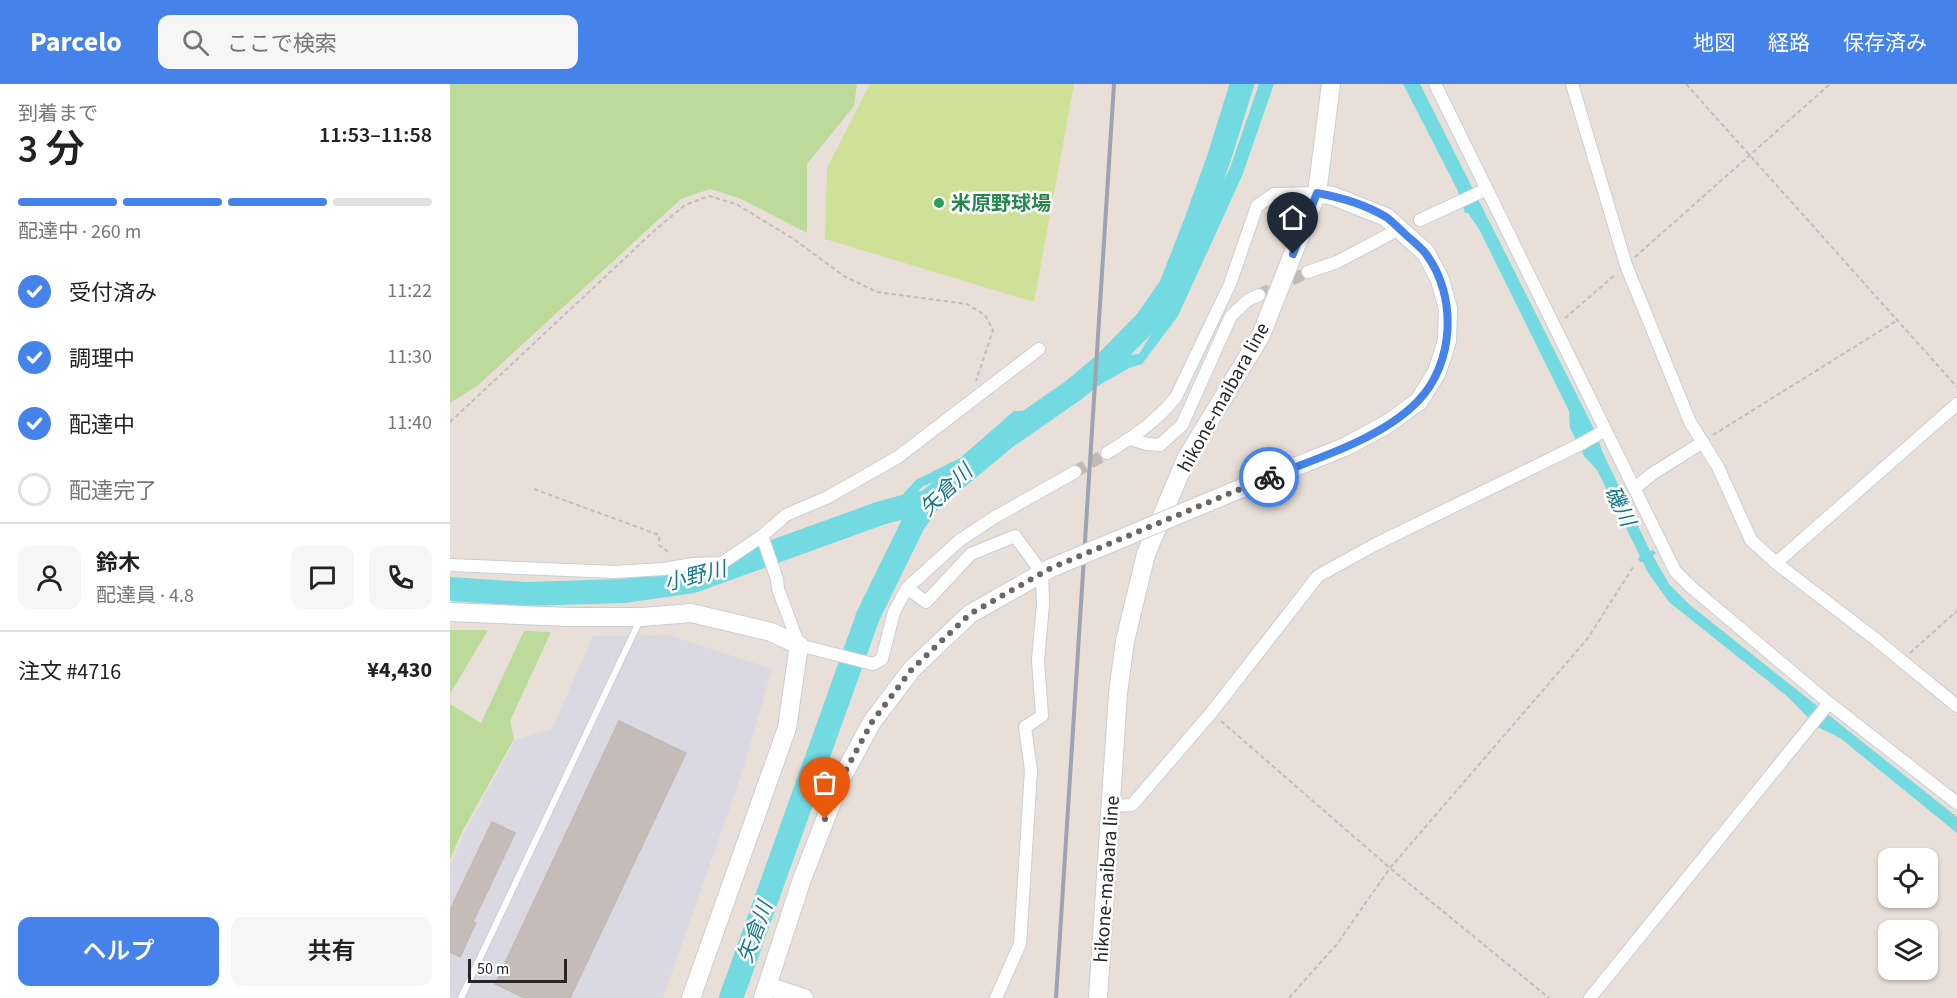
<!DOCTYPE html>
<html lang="ja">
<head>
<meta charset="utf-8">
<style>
	:root { --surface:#fff; --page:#f6f6f6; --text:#222; --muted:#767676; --line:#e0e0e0; --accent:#4582e9 }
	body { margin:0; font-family:"Source Sans 3","Noto Sans JP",sans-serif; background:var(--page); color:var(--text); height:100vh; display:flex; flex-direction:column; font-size:22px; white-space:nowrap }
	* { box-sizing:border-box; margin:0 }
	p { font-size:20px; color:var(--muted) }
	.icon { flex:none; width:33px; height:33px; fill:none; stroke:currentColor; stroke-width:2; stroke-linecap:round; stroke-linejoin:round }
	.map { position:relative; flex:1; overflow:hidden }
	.panel { display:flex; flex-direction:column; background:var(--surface); width:450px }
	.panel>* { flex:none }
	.fabs { position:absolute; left:1428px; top:764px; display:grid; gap:12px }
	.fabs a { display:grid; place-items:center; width:60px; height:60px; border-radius:12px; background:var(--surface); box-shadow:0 2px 4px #0004; font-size:30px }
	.scale { position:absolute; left:18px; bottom:15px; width:99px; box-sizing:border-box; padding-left:6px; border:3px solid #272727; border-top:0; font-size:16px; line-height:21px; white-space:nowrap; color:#272727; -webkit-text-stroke:4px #fff; paint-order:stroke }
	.pin { position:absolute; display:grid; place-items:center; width:51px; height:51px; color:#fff; margin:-62px -26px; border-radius:50% 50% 50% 0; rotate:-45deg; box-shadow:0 0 6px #0007 }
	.pin .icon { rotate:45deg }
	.courier { position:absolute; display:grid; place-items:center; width:60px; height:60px; margin:-30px; border:4px solid #4582e9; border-radius:50%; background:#fff; color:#222; box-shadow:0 2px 8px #0007 }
	.headline em { font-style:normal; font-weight:600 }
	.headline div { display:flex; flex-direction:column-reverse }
	.headline { display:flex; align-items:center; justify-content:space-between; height:102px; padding:0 18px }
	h1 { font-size:39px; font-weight:600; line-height:45px }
	.bar { display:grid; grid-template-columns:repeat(4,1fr); gap:9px 6px; align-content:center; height:72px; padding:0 18px }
	.bar i { height:8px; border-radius:4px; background:var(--line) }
	.bar .current { background:var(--accent) }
	.bar p { grid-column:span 4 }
	.line { display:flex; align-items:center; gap:15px; padding:0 18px; border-top:2px solid var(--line) }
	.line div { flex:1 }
	.round { display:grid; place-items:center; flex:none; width:63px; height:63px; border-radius:12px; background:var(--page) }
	ol { padding:0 18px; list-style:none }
	li { display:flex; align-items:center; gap:18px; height:66px }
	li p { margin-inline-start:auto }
	li .icon { padding:6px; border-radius:50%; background:var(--accent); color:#fff; stroke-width:4 }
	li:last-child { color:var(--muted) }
	li i { width:33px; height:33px; border:3px solid var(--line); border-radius:50% }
	.primary-button { display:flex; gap:12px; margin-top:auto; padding:12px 18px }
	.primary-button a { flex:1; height:69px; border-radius:12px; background:var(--accent); color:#fff; font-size:24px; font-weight:600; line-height:69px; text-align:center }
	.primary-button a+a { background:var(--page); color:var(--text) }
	header { display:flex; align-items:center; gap:36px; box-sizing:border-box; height:84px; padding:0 30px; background:var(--accent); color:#fff }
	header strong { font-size:28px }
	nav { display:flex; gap:33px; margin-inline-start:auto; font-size:21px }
	.search { width:420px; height:54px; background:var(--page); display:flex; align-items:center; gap:15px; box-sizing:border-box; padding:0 21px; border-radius:12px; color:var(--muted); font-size:22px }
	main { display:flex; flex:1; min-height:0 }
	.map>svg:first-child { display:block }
</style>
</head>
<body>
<header>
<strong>Parcelo</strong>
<div class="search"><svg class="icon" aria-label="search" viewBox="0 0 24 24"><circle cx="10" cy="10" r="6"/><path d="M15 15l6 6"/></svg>ここで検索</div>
<nav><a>地図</a><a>経路</a><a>保存済み</a></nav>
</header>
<main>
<section class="panel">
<div class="headline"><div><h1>3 分</h1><p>到着まで</p></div><em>11:53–11:58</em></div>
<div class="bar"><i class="current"></i><i class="current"></i><i class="current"></i><i></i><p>配達中 · 260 m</p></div>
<ol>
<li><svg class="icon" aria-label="check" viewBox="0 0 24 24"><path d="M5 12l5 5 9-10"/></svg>受付済み<p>11:22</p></li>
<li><svg class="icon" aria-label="check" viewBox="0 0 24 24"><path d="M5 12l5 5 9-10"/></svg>調理中<p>11:30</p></li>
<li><svg class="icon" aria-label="check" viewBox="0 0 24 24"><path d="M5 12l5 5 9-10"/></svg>配達中<p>11:40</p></li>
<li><i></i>配達完了</li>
</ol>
<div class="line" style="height:108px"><a class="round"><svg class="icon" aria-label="person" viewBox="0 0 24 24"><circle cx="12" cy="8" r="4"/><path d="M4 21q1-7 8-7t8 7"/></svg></a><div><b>鈴木</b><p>配達員 · 4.8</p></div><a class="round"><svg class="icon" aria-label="chat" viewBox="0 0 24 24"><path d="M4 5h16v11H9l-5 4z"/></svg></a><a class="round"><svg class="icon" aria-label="phone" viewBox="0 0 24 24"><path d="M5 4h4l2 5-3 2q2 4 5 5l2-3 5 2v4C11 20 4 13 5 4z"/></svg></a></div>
<div class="line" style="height:78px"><div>注文 #4716</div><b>¥4,430</b></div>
<div class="primary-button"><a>ヘルプ</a><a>共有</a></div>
</section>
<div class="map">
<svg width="1507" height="914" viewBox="0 0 1507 914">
	<rect width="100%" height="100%" fill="#e8dfd9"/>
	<path fill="#dad9e1" d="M 219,551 L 322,585 L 292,689 L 213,914 L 0,914 L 0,782 L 13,752 L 65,656 L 102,645 L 143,552 Z"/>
	<path fill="#bcdb9a" d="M 0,0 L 407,0 L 404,22 L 357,80 L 357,149 L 289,114 L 260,105 L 231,115 L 27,302 L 0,319 Z
		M 0,546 L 38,546 L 0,610 Z
		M 74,547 L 101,548 L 60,637 L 64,655 L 13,746 L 0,775 L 0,620 L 31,639 Z"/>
	<path fill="#cfe196" d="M 420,0 L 624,0 L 584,218 L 375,155 L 377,84 Z"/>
	<path fill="#74dae2" d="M 809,0 L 824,0 L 792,92 L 728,232 L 692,280 L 679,284 L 584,339 L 564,344 L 516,383 L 472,403 L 444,433 L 434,431 L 466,396 L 510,374 L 564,327 L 579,327 L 595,315 L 611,312 L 670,272 L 689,270 L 716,226 L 751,155 L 757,127 L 780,84 Z
		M 953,0 L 970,0 L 1145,347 L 1153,369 L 1200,467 L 1203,466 L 1206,469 L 1203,472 L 1219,500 L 1240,521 L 1507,733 L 1507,749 L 1390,654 L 1366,642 L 1338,613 L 1219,518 L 1197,487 L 1193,478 L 1190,478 L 1188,475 L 1190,472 L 1147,386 L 1134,372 L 1120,344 L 1119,327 L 1029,145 L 1018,129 L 1015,129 L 1007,105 Z"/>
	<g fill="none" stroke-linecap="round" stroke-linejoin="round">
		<path stroke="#74dae2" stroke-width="24" d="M 0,505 L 76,510 L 173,507 L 243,497 L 431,429 L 468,419
			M 281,914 L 418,532 L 463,440 L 479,417 L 556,353 L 624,306 L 656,279 L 697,237 L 721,202 L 744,143 L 769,74 L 792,0"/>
	</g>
	<path fill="#c3bcb9" stroke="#c3bab3" stroke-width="1.5" d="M 169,637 L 236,669 L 120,914 L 75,914 L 45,900 Z
		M 42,738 L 65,749 L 23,838 L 26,839 L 10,873 L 0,868 L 0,826 Z"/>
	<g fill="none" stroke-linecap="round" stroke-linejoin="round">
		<path stroke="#c1bab5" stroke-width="12" stroke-dasharray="12 6" stroke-linecap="butt" d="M 809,211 L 858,188
			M 625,388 L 657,369"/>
		<g stroke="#c8ced8" stroke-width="8">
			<path id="lane" d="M 11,914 L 190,536"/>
		</g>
		<g stroke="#c8ced8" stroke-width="14">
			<path id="street" d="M 985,0 L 1225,487 L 1241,503 L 1379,619 L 1507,719
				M 1122,0 L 1176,181 L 1240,338 L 1268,383 L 1301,456 L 1326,479 L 1424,554 L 1507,622
				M 970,136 L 1037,105
				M 858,188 L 887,178 L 940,150
				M 680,355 L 697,360 L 710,361 L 732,341 L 781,232 L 798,216 L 809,211
				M 657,369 C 683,353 707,337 726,313 L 780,200 L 807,122 L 824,110 L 867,109
				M 1185,404 L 1202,390 L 1253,358
				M 312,452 L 327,495 L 328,505 L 349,561 L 423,580 L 432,575 L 444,528 L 457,504 L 510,456 L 545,433 L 625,388
				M 1326,479 L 1507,320
				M 0,481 L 164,488 L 214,485 L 243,480 L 272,479 L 312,452 L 336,431 L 378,413 L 448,373 L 589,265
				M 457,504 L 476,518 L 521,470 L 565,452 L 592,489 L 593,520 L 588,576 L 592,632 L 575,643 L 581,686 L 570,860 L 546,914
				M 660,722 L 682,721 L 761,629 L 868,492 L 926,460 L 1129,361 L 1154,347
				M 1140,914 L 1379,619"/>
		</g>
		<g stroke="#c8ced8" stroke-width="20">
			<path id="secondary" d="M 780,409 L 897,362 L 939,339 L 969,317 L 987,288 L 997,257 L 998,225 L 990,196 L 976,169 L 936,133 L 883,112 L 867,109
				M 0,528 L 119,533 L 192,533 L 241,529 L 321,548 L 349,561 L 337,644 L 241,914
				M 317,902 L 354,914
				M 313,914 L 352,795 L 391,695 L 422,638 L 462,585 L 520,530 L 601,484
				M 648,914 L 668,609 L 675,557 L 696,470 L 736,375 L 811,251 L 867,109 L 881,0"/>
		</g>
		<path stroke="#bebebe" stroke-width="2" stroke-dasharray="4.5 3" stroke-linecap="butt" d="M 1236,0 L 1507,303
			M 1185,173 L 1380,0
			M 1115,234 L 1165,191
			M 0,338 L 205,146 L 235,121 L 259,112 L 286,120 L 342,154 L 394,192 L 427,208 L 517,220 L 535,231 L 543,246 L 526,297
			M 1263,351 L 1446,237
			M 84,405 L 209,451 L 209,461 L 217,467 L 215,471
			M 1460,569 L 1507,527
			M 771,637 L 940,784 L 1099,914
			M 839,914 L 887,860 L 940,784 L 1138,554 L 1183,483"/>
		<use href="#lane" stroke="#fff" stroke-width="6"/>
		<use href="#street" stroke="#fff" stroke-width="12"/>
		<use href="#secondary" stroke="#fff" stroke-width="18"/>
		<path stroke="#9da3b0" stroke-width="4" d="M 606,914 L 664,0"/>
		<g stroke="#c8ced8" stroke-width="20" stroke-linecap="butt">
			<path id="secondary-bridge" d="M 601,484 L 780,409"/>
		</g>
		<use href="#secondary-bridge" stroke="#fff" stroke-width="18"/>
	</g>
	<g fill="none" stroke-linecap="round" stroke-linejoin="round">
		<path stroke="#6b6765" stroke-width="6" stroke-dasharray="0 10.8" d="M 375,735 L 391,695 L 422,638 L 462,585 L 520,530 L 601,484 L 819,393"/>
		<path stroke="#4582e9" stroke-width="8" d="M 819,393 C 866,375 933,354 968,317 C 1005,279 1007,211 976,170 C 970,162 960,155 953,148 C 947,143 942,137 936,133 C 916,121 889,113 867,109 L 843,170"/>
	</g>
	<circle fill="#2e9e5b" stroke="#fff" stroke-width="2" cx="489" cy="119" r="6"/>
	<g text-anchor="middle" stroke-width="5" stroke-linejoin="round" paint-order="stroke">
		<g font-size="20" font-weight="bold" fill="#27864d" stroke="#fff" text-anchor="start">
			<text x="501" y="126">米原野球場</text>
		</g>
		<g font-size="20" fill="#272727" stroke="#fff">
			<text transform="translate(773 313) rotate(-61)" y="7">hikone-maibara line</text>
			<text transform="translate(656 795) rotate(-86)" y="7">hikone-maibara line</text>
		</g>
		<g font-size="21" font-style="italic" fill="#187789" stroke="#fff">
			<text transform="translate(496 406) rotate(-44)" y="7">矢倉川</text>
			<text transform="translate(1170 422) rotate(64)" y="7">磯川</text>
			<text transform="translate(245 492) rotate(-14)" y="7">小野川</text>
			<text transform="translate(305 848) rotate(-70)" y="7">矢倉川</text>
		</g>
	</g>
</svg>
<div class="fabs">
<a><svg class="icon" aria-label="locate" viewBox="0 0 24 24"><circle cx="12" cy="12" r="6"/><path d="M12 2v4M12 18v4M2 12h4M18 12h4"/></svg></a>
<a><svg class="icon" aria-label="layers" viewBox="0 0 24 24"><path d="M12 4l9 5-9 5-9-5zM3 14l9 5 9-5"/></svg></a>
</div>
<div class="scale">50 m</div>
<div class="pin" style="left:375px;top:735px;background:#ea580c"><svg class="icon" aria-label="bag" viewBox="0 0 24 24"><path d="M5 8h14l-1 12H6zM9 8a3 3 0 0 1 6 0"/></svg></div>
<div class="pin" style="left:843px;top:170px;background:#1f2937"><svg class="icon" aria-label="home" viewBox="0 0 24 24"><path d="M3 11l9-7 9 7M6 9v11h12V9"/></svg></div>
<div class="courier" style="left:819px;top:393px"><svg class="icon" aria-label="bike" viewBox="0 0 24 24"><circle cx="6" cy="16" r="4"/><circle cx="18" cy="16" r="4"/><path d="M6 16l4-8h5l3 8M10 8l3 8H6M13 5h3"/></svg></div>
</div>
</main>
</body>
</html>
